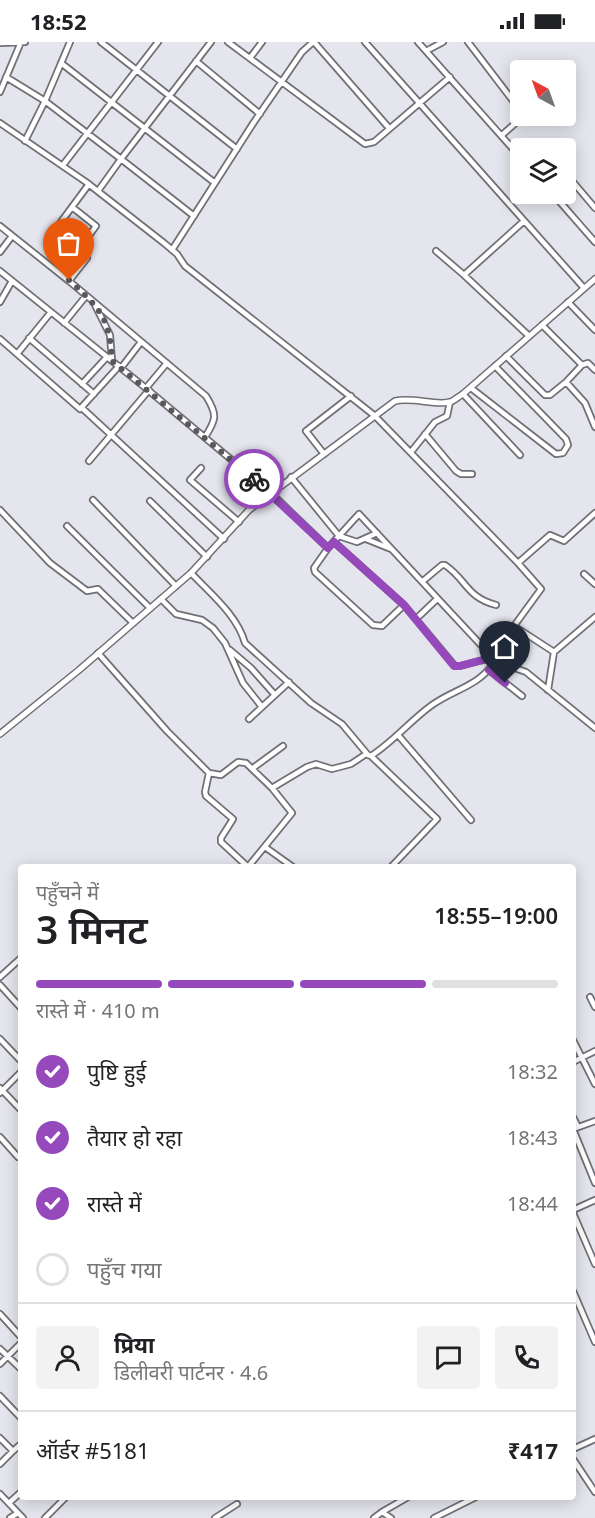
<!DOCTYPE html>
<html lang="hi">
<head>
<meta charset="utf-8">
<style>
	:root { --surface:#fff; --page:#f2f2f2; --text:#202124; --muted:#757577; --line:#e0e0e0; --accent:#9549bb }
	body { margin:0; font-family:"Noto Sans","Noto Sans Devanagari",sans-serif; background:var(--page); color:var(--text); height:100vh; display:flex; flex-direction:column; font-size:22px; white-space:nowrap }
	* { box-sizing:border-box; margin:0 }
	p { font-size:20px; color:var(--muted) }
	.icon { flex:none; width:33px; height:33px; fill:none; stroke:currentColor; stroke-width:2; stroke-linecap:round; stroke-linejoin:round }
	.map { position:relative; flex:1; overflow:hidden }
	.panel { position:absolute; left:18px; top:822px; width:558px; height:636px; display:flex; flex-direction:column; background:var(--surface); border-radius:6px; box-shadow:0 3px 15px #0003 }
	.panel>* { flex:none }
	.needle { width:39px; rotate:319deg }
	.fabs { position:absolute; left:510px; top:18px; display:grid; gap:12px }
	.fabs a { display:grid; place-items:center; width:66px; height:66px; border-radius:6px; background:var(--surface); box-shadow:0 3px 15px #0003; font-size:30px }
	.pin { position:absolute; display:grid; place-items:center; width:51px; height:51px; color:#fff; margin:-62px -26px; border-radius:50% 50% 50% 0; rotate:-45deg; box-shadow:0 0 6px #0007 }
	.pin .icon { rotate:45deg }
	.courier { position:absolute; display:grid; place-items:center; width:60px; height:60px; margin:-30px; border:4px solid #9549bb; border-radius:50%; background:#fff; color:#222; box-shadow:0 2px 8px #0007 }
	.overview em { font-style:normal; font-weight:600 }
	.overview div { display:flex; flex-direction:column-reverse }
	.overview { display:flex; align-items:center; justify-content:space-between; height:102px; padding:0 18px }
	h1 { font-size:39px; font-weight:600; line-height:45px }
	.bar { display:grid; grid-template-columns:repeat(4,1fr); gap:9px 6px; align-content:center; height:72px; padding:0 18px }
	.bar i { height:8px; border-radius:4px; background:var(--line) }
	.bar .selected { background:var(--accent) }
	.bar p { grid-column:span 4 }
	.line { display:flex; align-items:center; gap:15px; padding:0 18px; border-top:2px solid var(--line) }
	.line div { flex:1 }
	.round { display:grid; place-items:center; flex:none; width:63px; height:63px; border-radius:6px; background:var(--page) }
	ol { padding:0 18px; list-style:none }
	li { display:flex; align-items:center; gap:18px; height:66px }
	li p { margin-inline-start:auto }
	li .icon { padding:6px; border-radius:50%; background:var(--accent); color:#fff; stroke-width:4 }
	li:last-child { color:var(--muted) }
	li i { width:33px; height:33px; border:3px solid var(--line); border-radius:50% }
	.status { display:flex; justify-content:space-between; align-items:center; height:42px; padding:0 30px; background:var(--surface); direction:ltr }
	.status svg { height:16px; fill:currentColor }
	.map>svg:first-child { display:block }
</style>
</head>
<body>
<div class="status"><b>18:52</b><svg viewBox="0 0 49 12"><path d="M0 12V9h3v3zM5 12V6h3v6zM10 12V3h3v9zM15 12V0h3v12zM26 1h20v11H26zM47 4h2v5h-2z"/></svg></div>
<div class="map">
<svg width="595" height="1476" viewBox="0 0 595 1476">
	<rect width="100%" height="100%" fill="#e5e5ed"/>
	<g fill="none" stroke-linecap="round" stroke-linejoin="round">
		<g stroke="#6f6f76" stroke-width="8">
			<path id="minor" d="M 101,0 L 237,107
				M 228,0 L 365,102 L 374,100 L 450,35
				M 314,0 L 389,86
				M 365,0 L 584,246
				M 418,0 L 520,115
				M 468,0 L 520,68
				M 0,1 L 25,0
				M 426,9 L 443,0
				M 250,16 L 262,0
				M 196,19 L 260,72
				M 61,21 L 215,141
				M 6,35 L 45,59 L 70,0
				M 0,50 L 21,0
				M 0,81 L 86,140 L 164,201 L 177,212 L 185,224 L 375,374 L 518,521 L 550,493 L 564,499 L 595,471
				M 502,93 L 519,78 L 522,74
				M 25,99 L 45,59 L 121,117 L 98,149
				M 63,123 L 158,0
				M 573,140 L 595,166
				M 553,152 L 595,200
				M 72,165 L 96,184 L 79,207
				M 194,174 L 121,117 L 211,0
				M 524,179 L 464,233 L 529,294
				M 0,184 L 69,239 L 206,354 C 218,373 216,378 205,395
				M 172,208 L 254,80 L 302,10 L 313,0
				M 436,209 L 464,233
				M 0,210 L 12,194
				M 0,229 L 142,343 L 270,450 L 328,506 L 359,472 L 480,602 L 490,608
				M 69,239 L 87,216 L 79,207 L 55,188 L 89,142
				M 0,260 L 12,239
				M 568,260 L 595,288
				M 95,263 L 110,293 L 112,319
				M 64,281 L 86,254
				M 542,283 L 582,323 L 566,340
				M 29,296 L 94,352
				M 0,297 L 80,367 L 119,324
				M 17,312 L 51,270
				M 506,314 L 545,353 L 550,353 L 566,340 L 585,361 L 595,385
				M 582,323 L 588,321 L 595,328
				M 121,326 L 141,300
				M 82,342 L 107,315
				M 146,346 L 167,321
				M 471,346 L 556,412 L 563,411 L 568,403 L 566,397 L 495,324
				M 463,352 L 520,413
				M 82,366 L 224,497
				M 425,392 L 456,429 L 461,432 L 472,432
				M 411,410 L 435,380 L 447,374 L 450,360
				M 324,412 L 306,389 L 351,354
				M 89,419 L 149,348
				M 201,426 L 190,438 L 239,480
				M 291,435 L 339,494 L 357,500 L 377,491
				M 93,458 L 176,544
				M 150,459 L 207,515
				M 0,468 L 50,521 L 87,549 L 98,547 L 133,581
				M 67,484 L 150,566
				M 366,497 L 391,507
				M 334,500 L 404,563 L 455,624 L 460,624 L 491,616
				M 328,506 L 314,526 L 315,530 L 373,583 L 382,584 L 404,563
				M 191,531 C 211,552 237,573 245,601 L 311,661 L 342,682 L 368,713 L 371,714 C 394,699 411,678 432,663 C 453,648 478,644 493,622 L 490,608 L 514,584 L 554,610 L 595,575
				M 584,532 L 595,542
				M 423,539 L 442,523 L 445,523 C 467,538 466,555 496,563
				M 161,557 L 176,572 L 202,578 L 213,586 L 225,601 L 243,641 L 262,665
				M 416,577 L 437,557
				M 514,584 L 541,547 L 518,521
				M 230,608 L 251,626 L 275,653
				M 98,611 L 167,689 L 209,731 L 221,733 L 238,720 L 246,721 L 272,746 L 292,771 L 248,825
				M 493,622 L 506,623 L 526,630 L 595,686
				M 489,628 L 522,654
				M 548,648 L 554,610
				M 249,677 L 289,640
				M 398,693 L 471,778
				M 371,714 L 437,777 L 391,825
				M 253,726 L 283,704
				M 209,731 L 205,750 L 206,754 L 233,777 L 221,796 L 221,800 L 248,825
				M 272,746 L 307,725 L 316,722 L 332,727 L 351,722 L 366,712
				M 265,805 L 293,825
				M 0,935 L 21,916
				M 0,943 L 21,966
				M 590,955 L 595,965
				M 0,997 L 21,1019
				M 573,998 L 595,1042
				M 573,1020 L 595,1009
				M 0,1046 L 21,1068
				M 0,1051 L 21,1030
				M 573,1075 L 578,1085
				M 573,1087 L 595,1141
				M 573,1087 L 595,1079
				M 0,1095 L 18,1115
				M 573,1168 L 595,1158
				M 573,1171 L 595,1222
				M 573,1249 L 595,1300
				M 0,1272 L 21,1295
				M 0,1307 L 21,1327
				M 0,1322 L 21,1301
				M 0,1354 L 21,1376
				M 0,1396 L 13,1409 L 0,1422
				M 573,1407 L 595,1397
				M 13,1409 L 21,1402
				M 573,1417 L 595,1450
				M 0,1452 L 23,1476
				M 9,1461 L 21,1450
				M 382,1470 L 408,1455
				M 10,1476 L 18,1471
				M 45,1476 L 66,1455
				M 215,1476 L 237,1462
				M 374,1476 L 382,1470 L 391,1476
				M 434,1476 L 476,1455"/>
		</g>
		<g stroke="#6f6f76" stroke-width="8">
			<path id="tertiary" d="M 0,692 L 79,628 L 191,531 L 249,468 L 395,359 C 413,355 436,364 450,360 C 454,359 459,354 463,352 L 595,237"/>
		</g>
		<use href="#minor" stroke="#fff" stroke-width="4.5"/>
		<use href="#tertiary" stroke="#fff" stroke-width="5"/>
	</g>
	<g fill="none" stroke-linecap="round" stroke-linejoin="round">
		<path stroke="#58585d" stroke-width="6" stroke-dasharray="0 10.8" d="M 69,238 C 100,267 110,275 112,319 L 254,437"/>
		<path stroke="#9549bb" stroke-width="8" d="M 254,437 L 328,506 L 334,500 L 404,563 L 454,624 L 460,624 L 490,616 L 494,622 L 489,628 L 505,641"/>
	</g>
</svg>
<div class="fabs">
<a><svg class="needle" viewBox="-14 -14 28 28"><path d="M0-13l5 13h-10z" fill="#e53935"/><path d="M0 13l5-13h-10z" fill="#757577"/></svg></a>
<a><svg class="icon" aria-label="layers" viewBox="0 0 24 24"><path d="M12 4l9 5-9 5-9-5zM3 14l9 5 9-5"/></svg></a>
</div>
<div class="pin" style="left:69px;top:238px;background:#ea580c"><svg class="icon" aria-label="bag" viewBox="0 0 24 24"><path d="M5 8h14l-1 12H6zM9 8a3 3 0 0 1 6 0"/></svg></div>
<div class="pin" style="left:505px;top:641px;background:#1f2937"><svg class="icon" aria-label="home" viewBox="0 0 24 24"><path d="M3 11l9-7 9 7M6 9v11h12V9"/></svg></div>
<div class="courier" style="left:254px;top:437px"><svg class="icon" aria-label="bike" viewBox="0 0 24 24"><circle cx="6" cy="16" r="4"/><circle cx="18" cy="16" r="4"/><path d="M6 16l4-8h5l3 8M10 8l3 8H6M13 5h3"/></svg></div>
<section class="panel">
<div class="overview"><div><h1>3 मिनट</h1><p>पहुँचने में</p></div><em>18:55–19:00</em></div>
<div class="bar"><i class="selected"></i><i class="selected"></i><i class="selected"></i><i></i><p>रास्ते में · 410 m</p></div>
<ol>
<li><svg class="icon" aria-label="check" viewBox="0 0 24 24"><path d="M5 12l5 5 9-10"/></svg>पुष्टि हुई<p>18:32</p></li>
<li><svg class="icon" aria-label="check" viewBox="0 0 24 24"><path d="M5 12l5 5 9-10"/></svg>तैयार हो रहा<p>18:43</p></li>
<li><svg class="icon" aria-label="check" viewBox="0 0 24 24"><path d="M5 12l5 5 9-10"/></svg>रास्ते में<p>18:44</p></li>
<li><i></i>पहुँच गया</li>
</ol>
<div class="line" style="height:108px"><a class="round"><svg class="icon" aria-label="person" viewBox="0 0 24 24"><circle cx="12" cy="8" r="4"/><path d="M4 21q1-7 8-7t8 7"/></svg></a><div><b>प्रिया</b><p>डिलीवरी पार्टनर · 4.6</p></div><a class="round"><svg class="icon" aria-label="chat" viewBox="0 0 24 24"><path d="M4 5h16v11H9l-5 4z"/></svg></a><a class="round"><svg class="icon" aria-label="phone" viewBox="0 0 24 24"><path d="M5 4h4l2 5-3 2q2 4 5 5l2-3 5 2v4C11 20 4 13 5 4z"/></svg></a></div>
<div class="line" style="height:78px"><div>ऑर्डर #5181</div><b>₹417</b></div>
</section>
</div>
</body>
</html>
